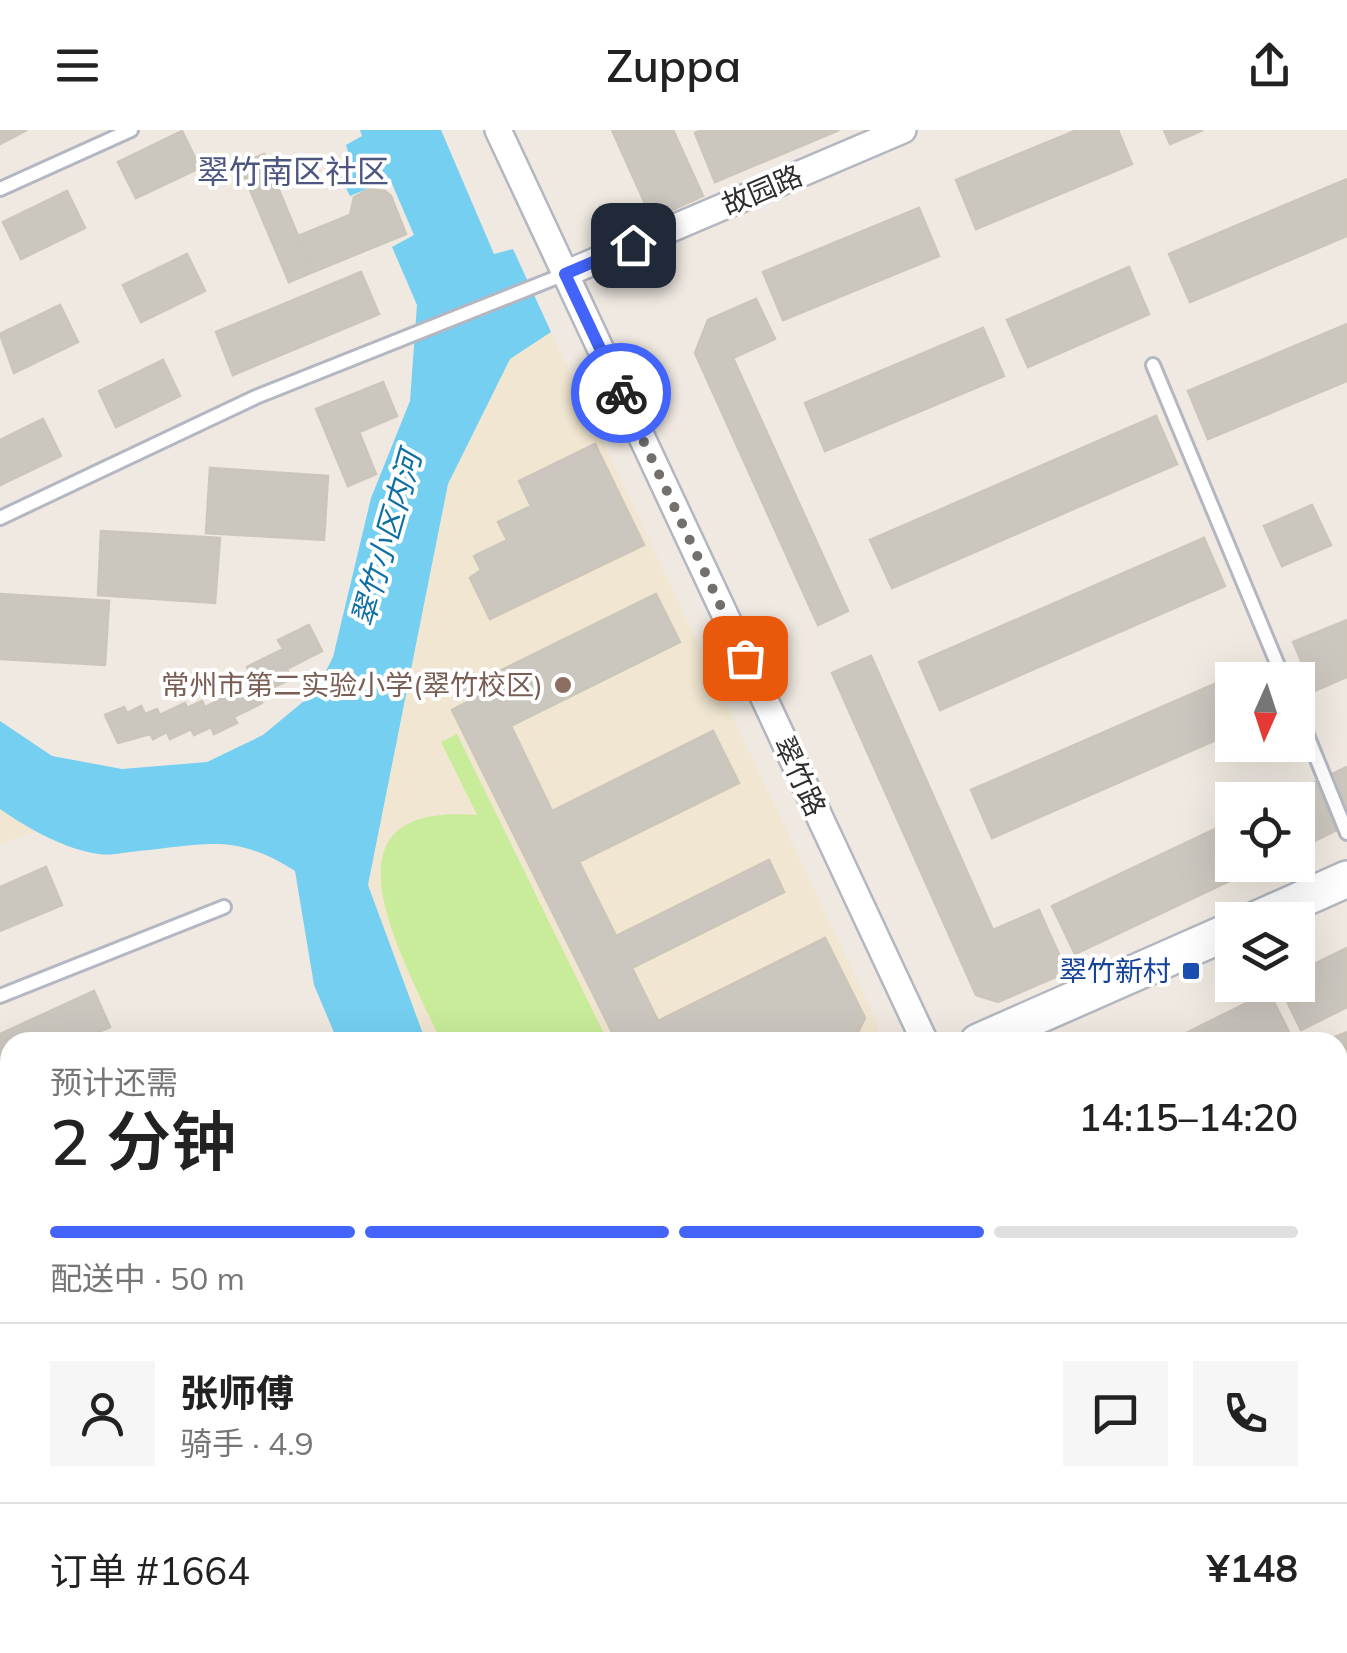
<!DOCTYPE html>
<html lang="zh">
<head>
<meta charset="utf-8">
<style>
	:root { --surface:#fff; --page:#f6f6f6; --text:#222; --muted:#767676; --line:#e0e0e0; --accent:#4264fb }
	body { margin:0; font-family:Mulish,"Noto Sans SC",sans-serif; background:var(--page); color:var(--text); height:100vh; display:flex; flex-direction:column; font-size:38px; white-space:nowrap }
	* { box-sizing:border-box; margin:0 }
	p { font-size:32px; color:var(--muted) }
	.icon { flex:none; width:55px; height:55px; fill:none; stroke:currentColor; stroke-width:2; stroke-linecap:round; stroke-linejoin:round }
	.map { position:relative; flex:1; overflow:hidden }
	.drawer { position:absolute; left:0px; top:902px; width:1348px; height:622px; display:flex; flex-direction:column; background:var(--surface); border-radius:30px 30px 0 0; box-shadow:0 10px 40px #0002 }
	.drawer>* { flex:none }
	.needle { width:65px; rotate:183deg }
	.fabs { position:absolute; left:1215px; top:532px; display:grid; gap:20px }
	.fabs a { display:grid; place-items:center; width:100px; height:100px; border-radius:0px; background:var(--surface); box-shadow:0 10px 40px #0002; font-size:50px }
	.pin { position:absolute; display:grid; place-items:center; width:85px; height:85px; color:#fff; margin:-42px; border-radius:20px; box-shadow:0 5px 15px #0006 }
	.courier { position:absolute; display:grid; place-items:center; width:100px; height:100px; margin:-50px; border:8px solid #4264fb; border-radius:50%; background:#fff; color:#222; box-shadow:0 2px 12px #0007 }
	.headline em { font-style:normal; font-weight:600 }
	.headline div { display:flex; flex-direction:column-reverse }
	.headline { display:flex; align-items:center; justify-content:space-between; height:170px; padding:0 50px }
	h1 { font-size:65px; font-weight:600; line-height:75px }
	.bar { display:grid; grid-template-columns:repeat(4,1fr); gap:15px 10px; align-content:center; height:120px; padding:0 50px }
	.bar i { height:12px; border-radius:8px; background:var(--line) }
	.bar .selected { background:var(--accent) }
	.bar p { grid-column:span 4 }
	.line { display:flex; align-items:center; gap:25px; padding:0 50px; border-top:2px solid var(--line) }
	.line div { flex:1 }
	.round { display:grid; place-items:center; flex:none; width:105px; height:105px; border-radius:0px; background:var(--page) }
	header { display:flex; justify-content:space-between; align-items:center; height:130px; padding:0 50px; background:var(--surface); font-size:45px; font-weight:600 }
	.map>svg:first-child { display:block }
</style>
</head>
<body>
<header><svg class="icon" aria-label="menu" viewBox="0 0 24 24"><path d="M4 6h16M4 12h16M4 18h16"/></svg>Zuppa<svg class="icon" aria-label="share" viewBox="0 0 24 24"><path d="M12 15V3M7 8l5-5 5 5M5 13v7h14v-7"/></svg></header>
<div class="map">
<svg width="1347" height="1523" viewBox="0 0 1347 1523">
	<rect width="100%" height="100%" fill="#efe9e1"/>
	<path fill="#f0e6d1" d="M 551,202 L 878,894 L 875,912 L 426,912 L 368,755 L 448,354 L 510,229 Z
		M 0,679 L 35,702 L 0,715 Z"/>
	<path fill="#c9ec9a" d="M 457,604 L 608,912 L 441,912 C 407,833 307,671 477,685 L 441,612 Z
		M 781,1515 L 1025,1515 L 1026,1523 L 784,1523 Z"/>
	<path fill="#75cff0" d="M 360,0 L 441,0 L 494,124 L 513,119 L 551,202 L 510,229 L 448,354 L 368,755 L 426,912 L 338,912 L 314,855 L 295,741 C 234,702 204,715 138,721 C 126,722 111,726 99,724 C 64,719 29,699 0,679 L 0,591 L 52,626 L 122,639 L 207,632 L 263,605 L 316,561 L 333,527 L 371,368 L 410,271 L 417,175 L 392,117 L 414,105 L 390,49 L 350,66 L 337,40 L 352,33 L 346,15 L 362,6 Z
		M 316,1515 L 378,1515 L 386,1523 L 324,1523 Z"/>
	<path fill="#cbc7bf" stroke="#cbc5ba" stroke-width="2.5" d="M 0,0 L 27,0 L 0,14 Z
		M 612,0 L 673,0 L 703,66 L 652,89 Z
		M 702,0 L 839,0 L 715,52 L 695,3 Z
		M 1077,0 L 1118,0 L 1132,34 L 976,99 L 956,50 Z
		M 1164,0 L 1203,0 L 1170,14 Z
		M 182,1 L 200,38 L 136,68 L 118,32 Z
		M 264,24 L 313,142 L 289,152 L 239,34 Z
		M 1347,49 L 1347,106 L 1190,172 L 1169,124 Z
		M 369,59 L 385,61 L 391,66 L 406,104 L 313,142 L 298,106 L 350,85 L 354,67 Z
		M 67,61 L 85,98 L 21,129 L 3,92 Z
		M 919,78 L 939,126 L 783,190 L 763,142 Z
		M 187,124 L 205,161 L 141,192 L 123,155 Z
		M 1129,137 L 1149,184 L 1028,237 L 1007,190 Z
		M 361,142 L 379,184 L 233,245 L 216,202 Z
		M 756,169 L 775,209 L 733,228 L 848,481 L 818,495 L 695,223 L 708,190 Z
		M 60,175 L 78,212 L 14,243 L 0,204 Z
		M 1347,194 L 1347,251 L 1208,309 L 1188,261 Z
		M 983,198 L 1004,246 L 825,321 L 805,273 Z
		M 163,230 L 180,266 L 116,297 L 99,261 Z
		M 383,252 L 397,286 L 359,302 L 376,344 L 348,356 L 316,279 Z
		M 1156,286 L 1177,334 L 892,458 L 870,410 Z
		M 43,289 L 61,326 L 0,355 L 0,310 Z
		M 595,314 L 644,415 L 490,489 L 470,448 L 481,440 L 474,426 L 507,410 L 498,392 L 531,376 L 519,351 Z
		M 210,338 L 328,346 L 324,410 L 206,403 Z
		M 1312,375 L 1331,415 L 1282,436 L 1264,396 Z
		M 101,401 L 220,408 L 215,473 L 98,465 Z
		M 1204,408 L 1225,456 L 940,580 L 919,532 Z
		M 0,464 L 109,471 L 105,535 L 0,529 Z
		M 656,464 L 680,512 L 511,596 L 552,681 L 713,601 L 739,653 L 579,732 L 616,806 L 769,730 L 784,762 L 632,838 L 658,891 L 825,808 L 865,888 L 853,912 L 617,912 L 452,580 L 467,572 L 461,560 Z
		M 1347,490 L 1347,547 L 1314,561 L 1293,512 Z
		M 309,495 L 322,521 L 287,539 L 291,549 L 258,565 L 262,573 L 234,587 L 237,593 L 214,604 L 211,597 L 194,605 L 191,599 L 170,609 L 167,602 L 153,609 L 150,604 L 118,613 L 105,585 L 124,577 L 127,583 L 141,576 L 145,584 L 157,579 L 160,585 L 185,573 L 187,578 L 202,571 L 205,577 L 221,569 L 217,561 L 251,545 L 247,537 L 283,519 L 278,510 Z
		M 871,526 L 993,800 L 1039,780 L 1067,842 L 998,872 L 976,865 L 832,543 Z
		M 1256,536 L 1262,550 L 1232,550 L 1232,603 L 992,708 L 971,660 Z
		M 1347,637 L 1347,695 L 1298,719 L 1298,670 L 1278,670 Z
		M 1232,691 L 1232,735 L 1263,735 L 1075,824 L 1052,776 Z
		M 46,737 L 62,775 L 0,801 L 0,757 Z
		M 1347,818 L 1347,877 L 1301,900 L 1279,855 L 1298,855 L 1298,842 Z
		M 94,861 L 110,897 L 76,912 L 10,912 L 10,943 L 0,948 L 0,904 Z
		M 1269,862 L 1294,912 L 1186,912 L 1182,905 Z
		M 1347,902 L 1347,964 L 1338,968 L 1338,912 L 1323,912 Z
		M 1347,1050 L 1347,1123 L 1338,1128 L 1338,1055 Z
		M 1347,1210 L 1347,1283 L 1338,1288 L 1338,1215 Z
		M 10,1250 L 10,1294 L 0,1298 L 0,1254 Z
		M 1347,1370 L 1347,1424 L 1338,1406 L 1338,1375 Z
		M 10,1451 L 10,1515 L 28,1515 L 0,1523 L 0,1455 Z
		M 111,1515 L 215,1515 L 217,1523 L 114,1523 Z
		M 416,1515 L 480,1515 L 484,1523 L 420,1523 Z
		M 565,1515 L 608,1515 L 592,1523 L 569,1523 Z
		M 700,1515 L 753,1515 L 757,1523 L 693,1523 L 691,1519 Z
		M 1069,1515 L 1271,1515 L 1275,1523 L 1073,1523 Z"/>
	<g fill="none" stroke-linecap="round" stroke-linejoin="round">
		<g stroke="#b4b7c1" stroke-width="18">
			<path id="service" d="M 0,59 L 131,0
				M 1153,235 L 1284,550
				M 0,388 L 256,267 L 565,144
				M 1298,583 L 1347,703
				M 0,866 L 224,777
				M 0,1127 L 10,1136
				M 263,1515 L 268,1523
				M 517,1515 L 527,1523"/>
		</g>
		<g stroke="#b4b7c1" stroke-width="30">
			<path id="minor" d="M 498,0 L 925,912
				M 565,144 L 903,0
				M 1313,1515 L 1317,1523"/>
		</g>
		<g stroke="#b4b7c1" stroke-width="40">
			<path id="secondary" d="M 1255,790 L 1347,749
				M 978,912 L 1232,800
				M 0,1378 L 10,1373"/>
		</g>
		<use href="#service" stroke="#fff" stroke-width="12"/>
		<use href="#minor" stroke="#fff" stroke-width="25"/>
		<use href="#secondary" stroke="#fff" stroke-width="35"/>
	</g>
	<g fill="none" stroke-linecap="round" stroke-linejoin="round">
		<path stroke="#726f6d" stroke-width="10" stroke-dasharray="0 18" d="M 621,263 L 745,528"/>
		<path stroke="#4264fb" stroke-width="12" d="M 621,263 L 565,144 L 633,115"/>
	</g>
	<circle fill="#8d6e63" stroke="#fff" stroke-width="4" cx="563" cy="555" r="10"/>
	<rect fill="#1a4fb4" stroke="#fff" stroke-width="4" x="1181" y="831" width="20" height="20" rx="5"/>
	<g text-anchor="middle" stroke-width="8" stroke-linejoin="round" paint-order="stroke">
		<g font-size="28" fill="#2e2e2e" stroke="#fff">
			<text transform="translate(762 60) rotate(-23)" y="10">故园路</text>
			<text transform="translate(800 646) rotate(65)" y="10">翠竹路</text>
		</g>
		<g font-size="28" fill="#785e54" stroke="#fff" text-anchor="end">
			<text x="543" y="565">常州市第二实验小学(翠竹校区)</text>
		</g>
		<g font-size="28" fill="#164399" stroke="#fff" text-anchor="end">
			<text x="1171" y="851">翠竹新村</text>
		</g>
		<g font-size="30" font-style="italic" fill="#0d6fa3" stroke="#fff">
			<text transform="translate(387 409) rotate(-74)" y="10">翠竹小区内河</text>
		</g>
		<g font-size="32" fill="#4d5680" stroke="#fff">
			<text x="293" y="53">翠竹南区社区</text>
		</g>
	</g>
</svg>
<div class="fabs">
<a><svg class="needle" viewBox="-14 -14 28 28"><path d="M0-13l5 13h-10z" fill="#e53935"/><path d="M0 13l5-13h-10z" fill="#767676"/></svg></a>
<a><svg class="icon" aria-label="locate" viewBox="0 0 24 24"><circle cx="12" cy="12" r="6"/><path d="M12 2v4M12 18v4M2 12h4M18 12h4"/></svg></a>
<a><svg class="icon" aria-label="layers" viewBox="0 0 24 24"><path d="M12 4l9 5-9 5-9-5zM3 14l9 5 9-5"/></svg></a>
</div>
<div class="pin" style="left:745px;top:528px;background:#ea580c"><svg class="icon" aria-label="bag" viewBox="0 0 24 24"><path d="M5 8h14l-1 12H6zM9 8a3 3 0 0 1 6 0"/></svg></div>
<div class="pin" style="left:633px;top:115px;background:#1f2937"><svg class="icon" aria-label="home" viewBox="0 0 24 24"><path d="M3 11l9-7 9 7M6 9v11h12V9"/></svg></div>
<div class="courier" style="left:621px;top:263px"><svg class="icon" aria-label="bike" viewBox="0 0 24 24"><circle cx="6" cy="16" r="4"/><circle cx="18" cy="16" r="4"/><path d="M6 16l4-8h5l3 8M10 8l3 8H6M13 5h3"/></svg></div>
<section class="drawer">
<div class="headline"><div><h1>2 分钟</h1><p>预计还需</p></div><em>14:15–14:20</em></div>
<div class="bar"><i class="selected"></i><i class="selected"></i><i class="selected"></i><i></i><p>配送中 · 50 m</p></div>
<div class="line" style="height:180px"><a class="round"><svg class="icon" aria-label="person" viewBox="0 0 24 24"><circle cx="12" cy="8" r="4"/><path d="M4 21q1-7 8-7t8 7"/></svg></a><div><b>张师傅</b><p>骑手 · 4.9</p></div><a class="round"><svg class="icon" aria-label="chat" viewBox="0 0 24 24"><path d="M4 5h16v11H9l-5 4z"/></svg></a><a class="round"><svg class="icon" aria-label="phone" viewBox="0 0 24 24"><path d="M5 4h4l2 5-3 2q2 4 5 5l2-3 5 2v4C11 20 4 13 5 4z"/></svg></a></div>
<div class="line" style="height:130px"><div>订单 #1664</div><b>¥148</b></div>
</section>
</div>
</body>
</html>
